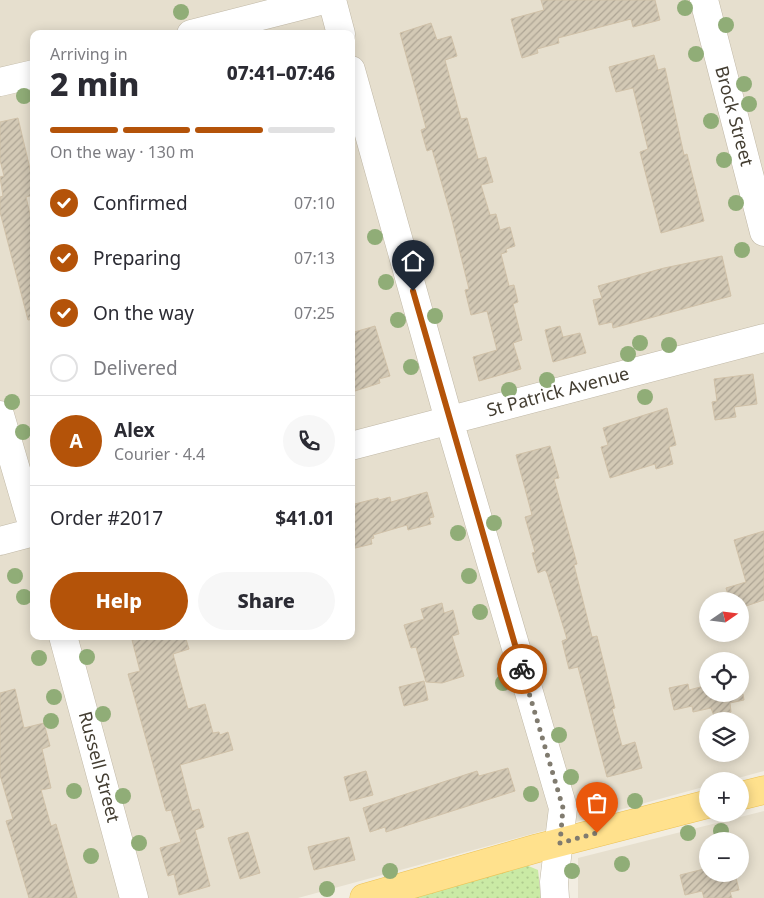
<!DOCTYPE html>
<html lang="en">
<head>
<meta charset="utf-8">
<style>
	:root { --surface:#fff; --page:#f7f7f7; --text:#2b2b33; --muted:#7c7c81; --line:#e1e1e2; --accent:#b45309 }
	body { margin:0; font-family:"Noto Sans",sans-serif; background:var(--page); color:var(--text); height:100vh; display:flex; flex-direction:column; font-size:19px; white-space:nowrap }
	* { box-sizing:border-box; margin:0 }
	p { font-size:16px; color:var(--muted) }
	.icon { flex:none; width:28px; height:28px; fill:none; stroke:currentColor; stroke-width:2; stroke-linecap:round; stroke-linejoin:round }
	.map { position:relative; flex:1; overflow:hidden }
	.side { position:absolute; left:30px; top:30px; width:325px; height:610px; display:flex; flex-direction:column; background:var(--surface); border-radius:10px; box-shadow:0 2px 12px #0003 }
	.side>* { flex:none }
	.needle { width:32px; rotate:76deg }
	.buttons { position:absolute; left:699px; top:592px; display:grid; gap:10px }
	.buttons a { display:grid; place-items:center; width:50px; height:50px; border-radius:50%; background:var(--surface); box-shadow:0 2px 12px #0003; font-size:25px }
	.pin { position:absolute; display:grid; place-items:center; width:42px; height:42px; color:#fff; margin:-51px -21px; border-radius:50% 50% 50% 0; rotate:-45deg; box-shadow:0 0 5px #0007 }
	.pin .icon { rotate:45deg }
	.courier { position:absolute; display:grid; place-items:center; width:50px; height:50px; margin:-25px; border:4px solid #b45309; border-radius:50%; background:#fff; color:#222; box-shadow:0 1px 6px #0007 }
	.head em { font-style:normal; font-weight:800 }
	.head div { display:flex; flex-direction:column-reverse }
	.head { display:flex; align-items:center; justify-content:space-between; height:85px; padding:0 20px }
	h1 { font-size:32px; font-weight:800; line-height:38px }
	.bar { display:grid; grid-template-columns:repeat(4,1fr); gap:8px 5px; align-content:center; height:60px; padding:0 20px }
	.bar i { height:6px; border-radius:4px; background:var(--line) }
	.bar .on { background:var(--accent) }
	.bar p { grid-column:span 4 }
	.line { display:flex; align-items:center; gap:12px; padding:0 20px; border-top:1px solid var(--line) }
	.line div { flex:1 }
	.round { display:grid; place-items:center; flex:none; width:52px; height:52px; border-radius:26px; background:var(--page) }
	ol { padding:0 20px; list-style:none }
	li { display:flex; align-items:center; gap:15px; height:55px }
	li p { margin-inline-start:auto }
	li .icon { padding:5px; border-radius:50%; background:var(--accent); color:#fff; stroke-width:4 }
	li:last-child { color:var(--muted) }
	li i { width:28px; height:28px; border:2px solid var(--line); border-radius:50% }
	.cta { display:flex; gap:10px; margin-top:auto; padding:10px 20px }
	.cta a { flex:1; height:58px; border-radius:30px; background:var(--accent); color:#fff; font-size:20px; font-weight:800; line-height:58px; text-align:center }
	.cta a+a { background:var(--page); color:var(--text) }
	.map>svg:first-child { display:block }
</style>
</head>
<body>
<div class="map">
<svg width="764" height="898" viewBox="0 0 764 898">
	<defs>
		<pattern id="park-dots" width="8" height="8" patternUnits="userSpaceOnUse" patternTransform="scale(1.25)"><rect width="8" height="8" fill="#caeaa5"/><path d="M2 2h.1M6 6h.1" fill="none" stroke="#afca8e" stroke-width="1.8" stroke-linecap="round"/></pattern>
		<pattern id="building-hatch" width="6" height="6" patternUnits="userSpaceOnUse" patternTransform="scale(1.25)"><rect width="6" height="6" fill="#d3c9b5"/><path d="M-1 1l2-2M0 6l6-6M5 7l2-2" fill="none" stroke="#ada494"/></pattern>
	</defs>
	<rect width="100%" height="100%" fill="#f2ede1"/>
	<path fill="#e6dfce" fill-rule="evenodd" d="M 0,0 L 764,0 L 764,771 L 727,781 L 708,781 L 707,786 L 298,898 L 0,898 ZM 34,34 L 351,34 L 351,636 L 34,636 ZM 708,601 L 740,601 L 740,634 L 708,634 ZM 708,661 L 740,661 L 740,694 L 708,694 ZM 708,721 L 740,721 L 740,754 L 708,754 Z
		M 764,811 L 764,898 L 578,898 L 578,858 ZM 708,841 L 740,841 L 740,874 L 708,874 Z"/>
	<path fill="url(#park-dots)" d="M 526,865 L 538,870 L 541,898 L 412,898 Z"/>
	<path fill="url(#building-hatch)" stroke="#d0c1a8" d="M 541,0 L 655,0 L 660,20 L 633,27 L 631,19 L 558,38 L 559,43 L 537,49 L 538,53 L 522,58 L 511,19 L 544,10 Z
		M 431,23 L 437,40 L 451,36 L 457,56 L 445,60 L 461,119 L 467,118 L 478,159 L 486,157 L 493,182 L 481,185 L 490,215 L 496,214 L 500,230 L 510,227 L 515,246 L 506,249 L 507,252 L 501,254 L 509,286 L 514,285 L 518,302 L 513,304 L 522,340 L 513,343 L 521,369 L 479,381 L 473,357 L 497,350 L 487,311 L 471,315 L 465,290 L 469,289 L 451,216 L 432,149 L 427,151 L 421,130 L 426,128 L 400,33 Z
		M 654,55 L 658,70 L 665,68 L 684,155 L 687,154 L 704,221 L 661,233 L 640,152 L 648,149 L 633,88 L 616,92 L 609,67 Z
		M 18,118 L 31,173 L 34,172 L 34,195 L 26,197 L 34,231 L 34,319 L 28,320 L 0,212 L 0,197 L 3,196 L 0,177 L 4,176 L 0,160 L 0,122 Z
		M 722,256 L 731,296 L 613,328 L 612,322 L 599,325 L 593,300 L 602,298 L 598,286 L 664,268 Z
		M 375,326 L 390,376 L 379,379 L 380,383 L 355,391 L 351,377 L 351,333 Z
		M 560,326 L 563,337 L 580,333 L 586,353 L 553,362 L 545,330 Z
		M 753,374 L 757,404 L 734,407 L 736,417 L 715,420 L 712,402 L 717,401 L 714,379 Z
		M 667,408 L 676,445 L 669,447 L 673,464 L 656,469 L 655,464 L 610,478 L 601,447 L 608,445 L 603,428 Z
		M 550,446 L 559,478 L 554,479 L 577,564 L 574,565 L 592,637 L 597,636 L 615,708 L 612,709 L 622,746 L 635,742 L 642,768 L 619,774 L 607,777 L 578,667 L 569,669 L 562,641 L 567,639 L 547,573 L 545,570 L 538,573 L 532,553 L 535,552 L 525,517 L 532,515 L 516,455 Z
		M 427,492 L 434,517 L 429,518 L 431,524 L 408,530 L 407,525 L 373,535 L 374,538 L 371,539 L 372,544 L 351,549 L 351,505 L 378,498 L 379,500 L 390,497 L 391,502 Z
		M 764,531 L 764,600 L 740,608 L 740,601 L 730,601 L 726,588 L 746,582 L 734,540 Z
		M 442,603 L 444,613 L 453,610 L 459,634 L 452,636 L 464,676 L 442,683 L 426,682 L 416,647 L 411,648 L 404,625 L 424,619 L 421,609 Z
		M 131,636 L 185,636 L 189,649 L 173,654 L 188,709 L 205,704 L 213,733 L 219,732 L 220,735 L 228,732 L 233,750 L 180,765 L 192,811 L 199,809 L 204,827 L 195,830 L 210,886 L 179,895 L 174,874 L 168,876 L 160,848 L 181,842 L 171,810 L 166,811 L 128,674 L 140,671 Z
		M 424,681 L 428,700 L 404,706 L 399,687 Z
		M 688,684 L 689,690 L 708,685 L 708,694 L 743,694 L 744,700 L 730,703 L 731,712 L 714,716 L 711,708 L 693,712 L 692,706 L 674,710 L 669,688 Z
		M 15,689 L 24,728 L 44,723 L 50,746 L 42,749 L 51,788 L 41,790 L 51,826 L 56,824 L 77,898 L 29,898 L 12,840 L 6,821 L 13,819 L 0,775 L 0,693 Z
		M 508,768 L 515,791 L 386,832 L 385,827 L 370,832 L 363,808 L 477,771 L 479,776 Z
		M 366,771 L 373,795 L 350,801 L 344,777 Z
		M 248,832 L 260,873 L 240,879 L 228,838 Z
		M 349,837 L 355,860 L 314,870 L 308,847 Z
		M 708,868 L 708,874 L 735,874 L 739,890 L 730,892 L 732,898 L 704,898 L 702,891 L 685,895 L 680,875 Z"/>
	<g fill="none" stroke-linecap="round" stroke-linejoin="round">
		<g stroke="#c0b8a6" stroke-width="29">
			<path id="minor" d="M 332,0 L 341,34
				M 704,0 L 764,232
				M 191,34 L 324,0
				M 351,70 L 449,420 L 563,808 L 554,882 L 555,898
				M 0,82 L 34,74
				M 0,415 L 34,531
				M 351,446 L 764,338
				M 0,541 L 34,532
				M 63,636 L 134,898"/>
		</g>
		<g stroke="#ecc255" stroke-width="29">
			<path id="major" d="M 740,796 L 764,790
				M 364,898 L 538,848 L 708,804"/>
		</g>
		<use href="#minor" stroke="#fff" stroke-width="28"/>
		<use href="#major" stroke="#ffe18d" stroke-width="28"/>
	</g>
	<g fill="#90ad77">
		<circle cx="685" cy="8" r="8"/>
		<circle cx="181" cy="12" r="8"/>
		<circle cx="726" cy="25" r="8"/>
		<circle cx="696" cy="54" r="8"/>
		<circle cx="744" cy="84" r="8"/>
		<circle cx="24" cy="96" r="8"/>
		<circle cx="749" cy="104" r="8"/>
		<circle cx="711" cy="121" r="8"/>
		<circle cx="724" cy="160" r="8"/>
		<circle cx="736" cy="203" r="8"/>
		<circle cx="375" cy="237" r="8"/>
		<circle cx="742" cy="250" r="8"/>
		<circle cx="386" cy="282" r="8"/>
		<circle cx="435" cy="316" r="8"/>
		<circle cx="398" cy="320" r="8"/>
		<circle cx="640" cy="343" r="8"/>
		<circle cx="669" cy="345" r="8"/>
		<circle cx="628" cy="354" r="8"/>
		<circle cx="411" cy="367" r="8"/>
		<circle cx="547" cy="380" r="8"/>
		<circle cx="509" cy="390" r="8"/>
		<circle cx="645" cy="397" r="8"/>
		<circle cx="12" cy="402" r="8"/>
		<circle cx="23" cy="432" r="8"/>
		<circle cx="494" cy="523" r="8"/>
		<circle cx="458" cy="533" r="8"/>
		<circle cx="15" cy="576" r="8"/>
		<circle cx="469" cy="576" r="8"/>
		<circle cx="24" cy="597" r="8"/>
		<circle cx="480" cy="612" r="8"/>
		<circle cx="87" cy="657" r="8"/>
		<circle cx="39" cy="658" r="8"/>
		<circle cx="503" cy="683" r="8"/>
		<circle cx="54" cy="697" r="8"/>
		<circle cx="103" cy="714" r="8"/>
		<circle cx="51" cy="721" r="8"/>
		<circle cx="559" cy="735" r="8"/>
		<circle cx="571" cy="777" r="8"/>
		<circle cx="74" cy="791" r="8"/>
		<circle cx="531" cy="794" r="8"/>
		<circle cx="123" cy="796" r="8"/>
		<circle cx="635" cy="801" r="8"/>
		<circle cx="721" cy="831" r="8"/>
		<circle cx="688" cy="833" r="8"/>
		<circle cx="139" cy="843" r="8"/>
		<circle cx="91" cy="856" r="8"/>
		<circle cx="622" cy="864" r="8"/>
		<circle cx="390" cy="871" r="8"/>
		<circle cx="572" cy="871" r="8"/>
		<circle cx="327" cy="889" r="8"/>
	</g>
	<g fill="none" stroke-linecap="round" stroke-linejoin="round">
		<path stroke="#807b6f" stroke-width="5" stroke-dasharray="0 9" d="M 522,669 L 563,808 L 560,843 L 597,833"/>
		<path stroke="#b45309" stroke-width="6" d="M 413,291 L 522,669"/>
	</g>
	<g text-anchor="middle" stroke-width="4.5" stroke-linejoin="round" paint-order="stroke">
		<g font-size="18" fill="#433d31" stroke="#fff">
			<text transform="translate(734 116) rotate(75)" y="6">Brock Street</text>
			<text transform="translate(558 392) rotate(-15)" y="6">St Patrick Avenue</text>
			<text transform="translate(99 767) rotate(75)" y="6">Russell Street</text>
		</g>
	</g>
</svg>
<div class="buttons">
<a><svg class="needle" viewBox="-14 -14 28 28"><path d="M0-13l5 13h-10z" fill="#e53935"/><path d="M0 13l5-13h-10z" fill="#7c7c81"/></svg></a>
<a><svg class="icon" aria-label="locate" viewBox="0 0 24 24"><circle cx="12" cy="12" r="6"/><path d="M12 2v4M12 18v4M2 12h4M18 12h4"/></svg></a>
<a><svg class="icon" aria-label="layers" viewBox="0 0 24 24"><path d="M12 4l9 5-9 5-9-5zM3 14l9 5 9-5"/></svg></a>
<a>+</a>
<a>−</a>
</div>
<div class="pin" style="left:597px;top:833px;background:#ea580c"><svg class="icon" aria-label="bag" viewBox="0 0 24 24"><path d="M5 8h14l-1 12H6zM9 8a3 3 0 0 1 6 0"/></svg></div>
<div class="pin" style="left:413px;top:291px;background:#1f2937"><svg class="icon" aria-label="home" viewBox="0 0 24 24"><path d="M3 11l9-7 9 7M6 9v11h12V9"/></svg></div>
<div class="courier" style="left:522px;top:669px"><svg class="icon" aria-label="bike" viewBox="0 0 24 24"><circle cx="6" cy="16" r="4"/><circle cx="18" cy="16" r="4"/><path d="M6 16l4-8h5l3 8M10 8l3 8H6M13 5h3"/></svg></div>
<section class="side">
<div class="head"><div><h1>2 min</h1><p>Arriving in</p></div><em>07:41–07:46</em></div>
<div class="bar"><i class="on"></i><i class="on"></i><i class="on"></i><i></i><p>On the way · 130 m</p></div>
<ol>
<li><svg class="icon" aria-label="check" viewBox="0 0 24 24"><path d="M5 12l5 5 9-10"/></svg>Confirmed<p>07:10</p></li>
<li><svg class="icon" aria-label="check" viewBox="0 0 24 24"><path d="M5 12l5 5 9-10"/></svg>Preparing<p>07:13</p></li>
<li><svg class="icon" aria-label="check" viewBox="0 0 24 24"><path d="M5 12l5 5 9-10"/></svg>On the way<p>07:25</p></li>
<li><i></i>Delivered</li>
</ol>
<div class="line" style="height:90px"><b class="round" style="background:var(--accent);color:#fff">A</b><div><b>Alex</b><p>Courier · 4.4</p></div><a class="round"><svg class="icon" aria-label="phone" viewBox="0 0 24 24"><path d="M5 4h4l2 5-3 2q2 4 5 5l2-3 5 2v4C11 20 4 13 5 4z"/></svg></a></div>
<div class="line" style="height:65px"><div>Order #2017</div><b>$41.01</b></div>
<div class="cta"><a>Help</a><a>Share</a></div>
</section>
</div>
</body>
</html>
